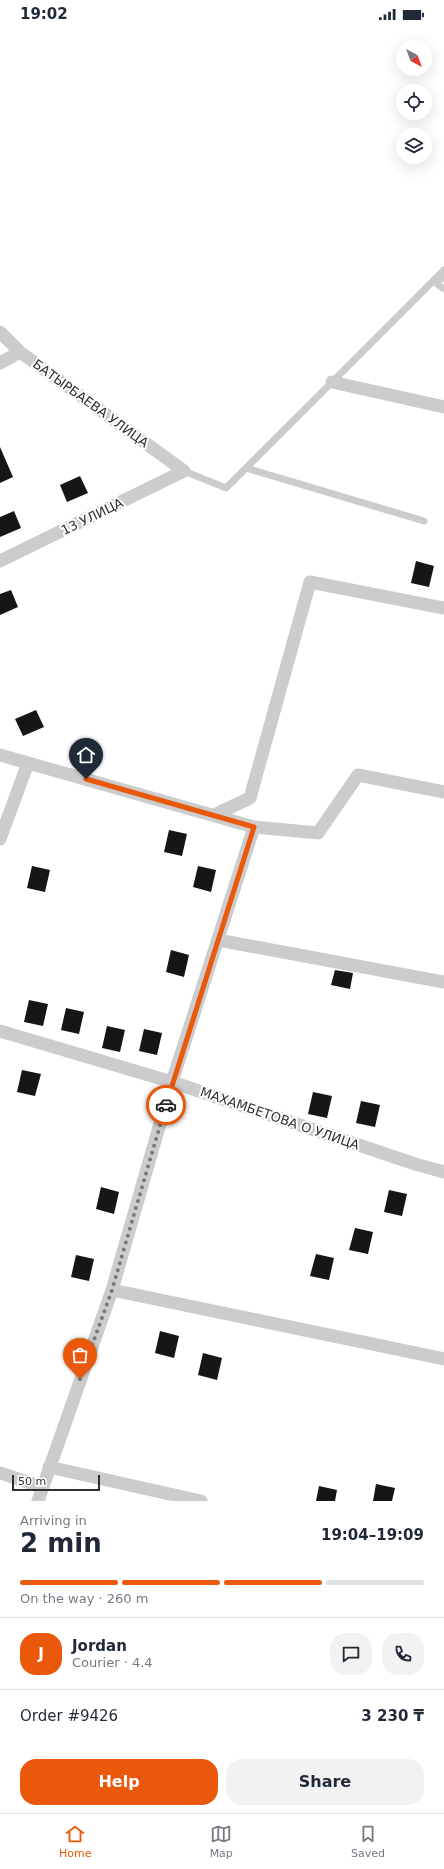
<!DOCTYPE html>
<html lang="en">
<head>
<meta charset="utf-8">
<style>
	:root { --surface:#fff; --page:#f2f2f3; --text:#1f2937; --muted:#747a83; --line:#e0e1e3; --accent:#ea580c }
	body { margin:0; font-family:"DejaVu Sans",sans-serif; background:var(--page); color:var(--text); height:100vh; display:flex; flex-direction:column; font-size:15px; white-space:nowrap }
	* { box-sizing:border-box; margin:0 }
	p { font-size:13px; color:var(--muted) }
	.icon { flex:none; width:22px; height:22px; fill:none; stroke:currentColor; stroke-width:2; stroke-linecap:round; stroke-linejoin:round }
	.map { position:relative; height:1473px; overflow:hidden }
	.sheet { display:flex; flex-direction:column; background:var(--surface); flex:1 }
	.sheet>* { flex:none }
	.needle { width:26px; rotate:139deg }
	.buttons { position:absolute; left:396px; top:12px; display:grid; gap:8px }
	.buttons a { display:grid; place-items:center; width:36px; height:36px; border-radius:50%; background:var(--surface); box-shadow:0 4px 16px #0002; font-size:20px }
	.scale { position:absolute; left:12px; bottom:10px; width:88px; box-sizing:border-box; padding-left:4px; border:2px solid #2f2f2f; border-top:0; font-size:11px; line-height:14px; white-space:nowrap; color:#2f2f2f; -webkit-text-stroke:3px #fff; paint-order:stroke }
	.pin { position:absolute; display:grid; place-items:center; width:34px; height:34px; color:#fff; margin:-41px -17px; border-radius:50% 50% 50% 0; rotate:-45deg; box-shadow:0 0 4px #0007 }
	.pin .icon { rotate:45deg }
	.courier { position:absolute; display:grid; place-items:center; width:40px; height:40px; margin:-20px; border:3px solid #ea580c; border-radius:50%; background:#fff; color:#222; box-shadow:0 1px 5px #0007 }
	.overview em { font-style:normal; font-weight:700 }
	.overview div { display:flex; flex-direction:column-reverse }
	.overview { display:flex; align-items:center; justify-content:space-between; height:68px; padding:0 20px }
	h1 { font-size:26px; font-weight:700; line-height:30px }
	.bar { display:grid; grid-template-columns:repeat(4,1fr); gap:6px 4px; align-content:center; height:48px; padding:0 20px }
	.bar i { height:5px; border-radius:3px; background:var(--line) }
	.bar .selected { background:var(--accent) }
	.bar p { grid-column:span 4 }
	.line { display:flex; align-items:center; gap:10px; padding:0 20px; border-top:1px solid var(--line) }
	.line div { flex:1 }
	.round { display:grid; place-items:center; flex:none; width:42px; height:42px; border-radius:16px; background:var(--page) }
	.primary-button { display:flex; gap:8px; margin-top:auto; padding:8px 20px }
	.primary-button a { flex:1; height:46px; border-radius:16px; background:var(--accent); color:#fff; font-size:16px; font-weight:700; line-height:46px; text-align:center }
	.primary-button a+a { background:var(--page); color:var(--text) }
	.status { display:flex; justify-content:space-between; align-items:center; height:28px; padding:0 20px; background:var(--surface); direction:ltr }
	.status svg { height:11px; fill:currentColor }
	.menu { display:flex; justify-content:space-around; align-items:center; height:56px; border-top:1px solid var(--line); background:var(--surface); font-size:11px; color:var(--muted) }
	.menu a { display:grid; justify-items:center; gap:2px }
	.menu .selected { color:var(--accent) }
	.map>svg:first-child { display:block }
</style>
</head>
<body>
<div class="status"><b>19:02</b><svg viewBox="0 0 49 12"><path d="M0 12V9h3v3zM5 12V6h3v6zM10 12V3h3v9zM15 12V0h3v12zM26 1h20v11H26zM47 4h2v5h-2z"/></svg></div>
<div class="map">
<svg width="444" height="1473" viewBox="0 0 444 1473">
	<rect width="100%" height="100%" fill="#fff"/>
	<path fill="#161616" d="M 0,419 L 13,449 L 0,455 Z
		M 80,448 L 88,465 L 67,474 L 60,457 Z
		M 14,483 L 21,500 L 0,509 L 0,489 Z
		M 416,533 L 434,538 L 429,559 L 411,555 Z
		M 11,562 L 18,579 L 0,587 L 0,566 Z
		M 36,682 L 44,699 L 23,708 L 15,691 Z
		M 169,802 L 187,806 L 182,828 L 164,824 Z
		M 32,838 L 50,842 L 45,864 L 27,860 Z
		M 198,838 L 216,842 L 211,864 L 193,859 Z
		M 171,922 L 189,927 L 184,949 L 166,944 Z
		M 335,942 L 353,945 L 350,961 L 331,957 Z
		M 29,972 L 48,976 L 43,998 L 24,994 Z
		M 66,980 L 84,984 L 79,1006 L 61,1002 Z
		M 107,998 L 125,1002 L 120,1024 L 102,1020 Z
		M 144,1001 L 162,1005 L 157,1027 L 139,1023 Z
		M 22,1042 L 41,1046 L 35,1068 L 17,1064 Z
		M 313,1064 L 332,1068 L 327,1090 L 308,1086 Z
		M 361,1073 L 380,1077 L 375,1099 L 356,1095 Z
		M 101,1159 L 119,1164 L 114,1186 L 96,1181 Z
		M 389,1162 L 407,1166 L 402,1188 L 384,1184 Z
		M 355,1200 L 373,1204 L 368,1226 L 349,1222 Z
		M 316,1226 L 334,1230 L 329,1252 L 310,1248 Z
		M 76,1227 L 94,1231 L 89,1253 L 71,1249 Z
		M 160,1303 L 179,1308 L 174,1330 L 155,1325 Z
		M 203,1325 L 222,1330 L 217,1352 L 198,1347 Z
		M 376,1456 L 395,1460 L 392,1473 L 373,1473 Z
		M 319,1458 L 337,1462 L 335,1473 L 316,1473 Z"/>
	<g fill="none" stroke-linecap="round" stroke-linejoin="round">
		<path stroke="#ccc" stroke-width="7" d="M 444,250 L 433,253 L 444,261
			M 246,440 L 424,493
			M 184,443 L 226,460 L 444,242"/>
		<path stroke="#ccc" stroke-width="13" d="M 0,304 L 20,324 L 184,443 L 0,533
			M 0,335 L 20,324
			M 332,354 L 444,379
			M 0,727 L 254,799 L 318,805 L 358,747 L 444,764
			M 214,787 L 250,770 L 310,554 L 444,580
			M 0,811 L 28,735
			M 218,912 L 444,954
			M 0,1003 L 172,1054 L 415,1136 L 444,1144
			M 112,1262 L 444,1331
			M 49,1439 L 201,1473
			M 0,1445 L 42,1459
			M 38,1473 L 112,1262 L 172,1054 L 254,799"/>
	</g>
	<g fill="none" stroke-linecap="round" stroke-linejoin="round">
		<path stroke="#787878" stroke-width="4" stroke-dasharray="0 7.2" d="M 80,1351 L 112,1262 L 166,1077"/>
		<path stroke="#ea580c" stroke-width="5" d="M 86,751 L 254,799 L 166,1077"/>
	</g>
	<g text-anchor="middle" stroke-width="4" stroke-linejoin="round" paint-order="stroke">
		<g font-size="13" fill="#2f2f2f" stroke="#fff">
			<text transform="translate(91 375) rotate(36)" y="5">БАТЫРБАЕВА УЛИЦА</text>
			<text transform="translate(92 488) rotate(-26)" y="5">13 УЛИЦА</text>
			<text transform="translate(280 1090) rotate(19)" y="5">МАХАМБЕТОВА О УЛИЦА</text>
		</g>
	</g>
</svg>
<div class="buttons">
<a><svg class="needle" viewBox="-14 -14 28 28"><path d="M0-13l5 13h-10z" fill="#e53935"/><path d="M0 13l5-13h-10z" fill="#747a83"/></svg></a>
<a><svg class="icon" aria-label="locate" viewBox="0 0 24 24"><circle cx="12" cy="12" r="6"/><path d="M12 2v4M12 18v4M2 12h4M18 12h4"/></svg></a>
<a><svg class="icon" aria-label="layers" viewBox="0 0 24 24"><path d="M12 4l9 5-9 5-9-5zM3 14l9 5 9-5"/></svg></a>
</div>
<div class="scale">50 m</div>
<div class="pin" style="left:80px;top:1351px;background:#ea580c"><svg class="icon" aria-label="bag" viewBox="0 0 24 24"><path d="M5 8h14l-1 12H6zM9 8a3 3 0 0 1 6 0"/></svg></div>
<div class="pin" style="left:86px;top:751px;background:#1f2937"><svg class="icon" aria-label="home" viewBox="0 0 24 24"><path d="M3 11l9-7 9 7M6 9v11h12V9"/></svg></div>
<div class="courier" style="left:166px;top:1077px"><svg class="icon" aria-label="car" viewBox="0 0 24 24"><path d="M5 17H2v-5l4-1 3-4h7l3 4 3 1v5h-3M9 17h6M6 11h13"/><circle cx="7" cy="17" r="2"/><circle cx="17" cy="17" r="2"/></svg></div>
</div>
<section class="sheet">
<div class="overview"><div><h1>2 min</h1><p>Arriving in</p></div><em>19:04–19:09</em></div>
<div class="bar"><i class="selected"></i><i class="selected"></i><i class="selected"></i><i></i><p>On the way · 260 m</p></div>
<div class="line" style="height:72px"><b class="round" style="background:var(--accent);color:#fff">J</b><div><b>Jordan</b><p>Courier · 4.4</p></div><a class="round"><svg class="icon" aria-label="chat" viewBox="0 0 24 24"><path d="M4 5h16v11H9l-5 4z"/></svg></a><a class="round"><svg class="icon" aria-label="phone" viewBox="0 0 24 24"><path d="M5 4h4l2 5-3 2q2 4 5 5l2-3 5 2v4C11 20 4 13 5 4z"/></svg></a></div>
<div class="line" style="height:52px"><div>Order #9426</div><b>3 230 ₸</b></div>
<div class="primary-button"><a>Help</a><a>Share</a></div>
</section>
<nav class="menu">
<a class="selected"><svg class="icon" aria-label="home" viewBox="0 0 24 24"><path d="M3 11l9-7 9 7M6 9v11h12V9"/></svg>Home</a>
<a><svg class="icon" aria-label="map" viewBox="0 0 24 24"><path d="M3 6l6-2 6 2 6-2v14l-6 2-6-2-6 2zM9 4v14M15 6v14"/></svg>Map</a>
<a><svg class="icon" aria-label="saved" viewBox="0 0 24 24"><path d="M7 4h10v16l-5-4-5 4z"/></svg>Saved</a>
</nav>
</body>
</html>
